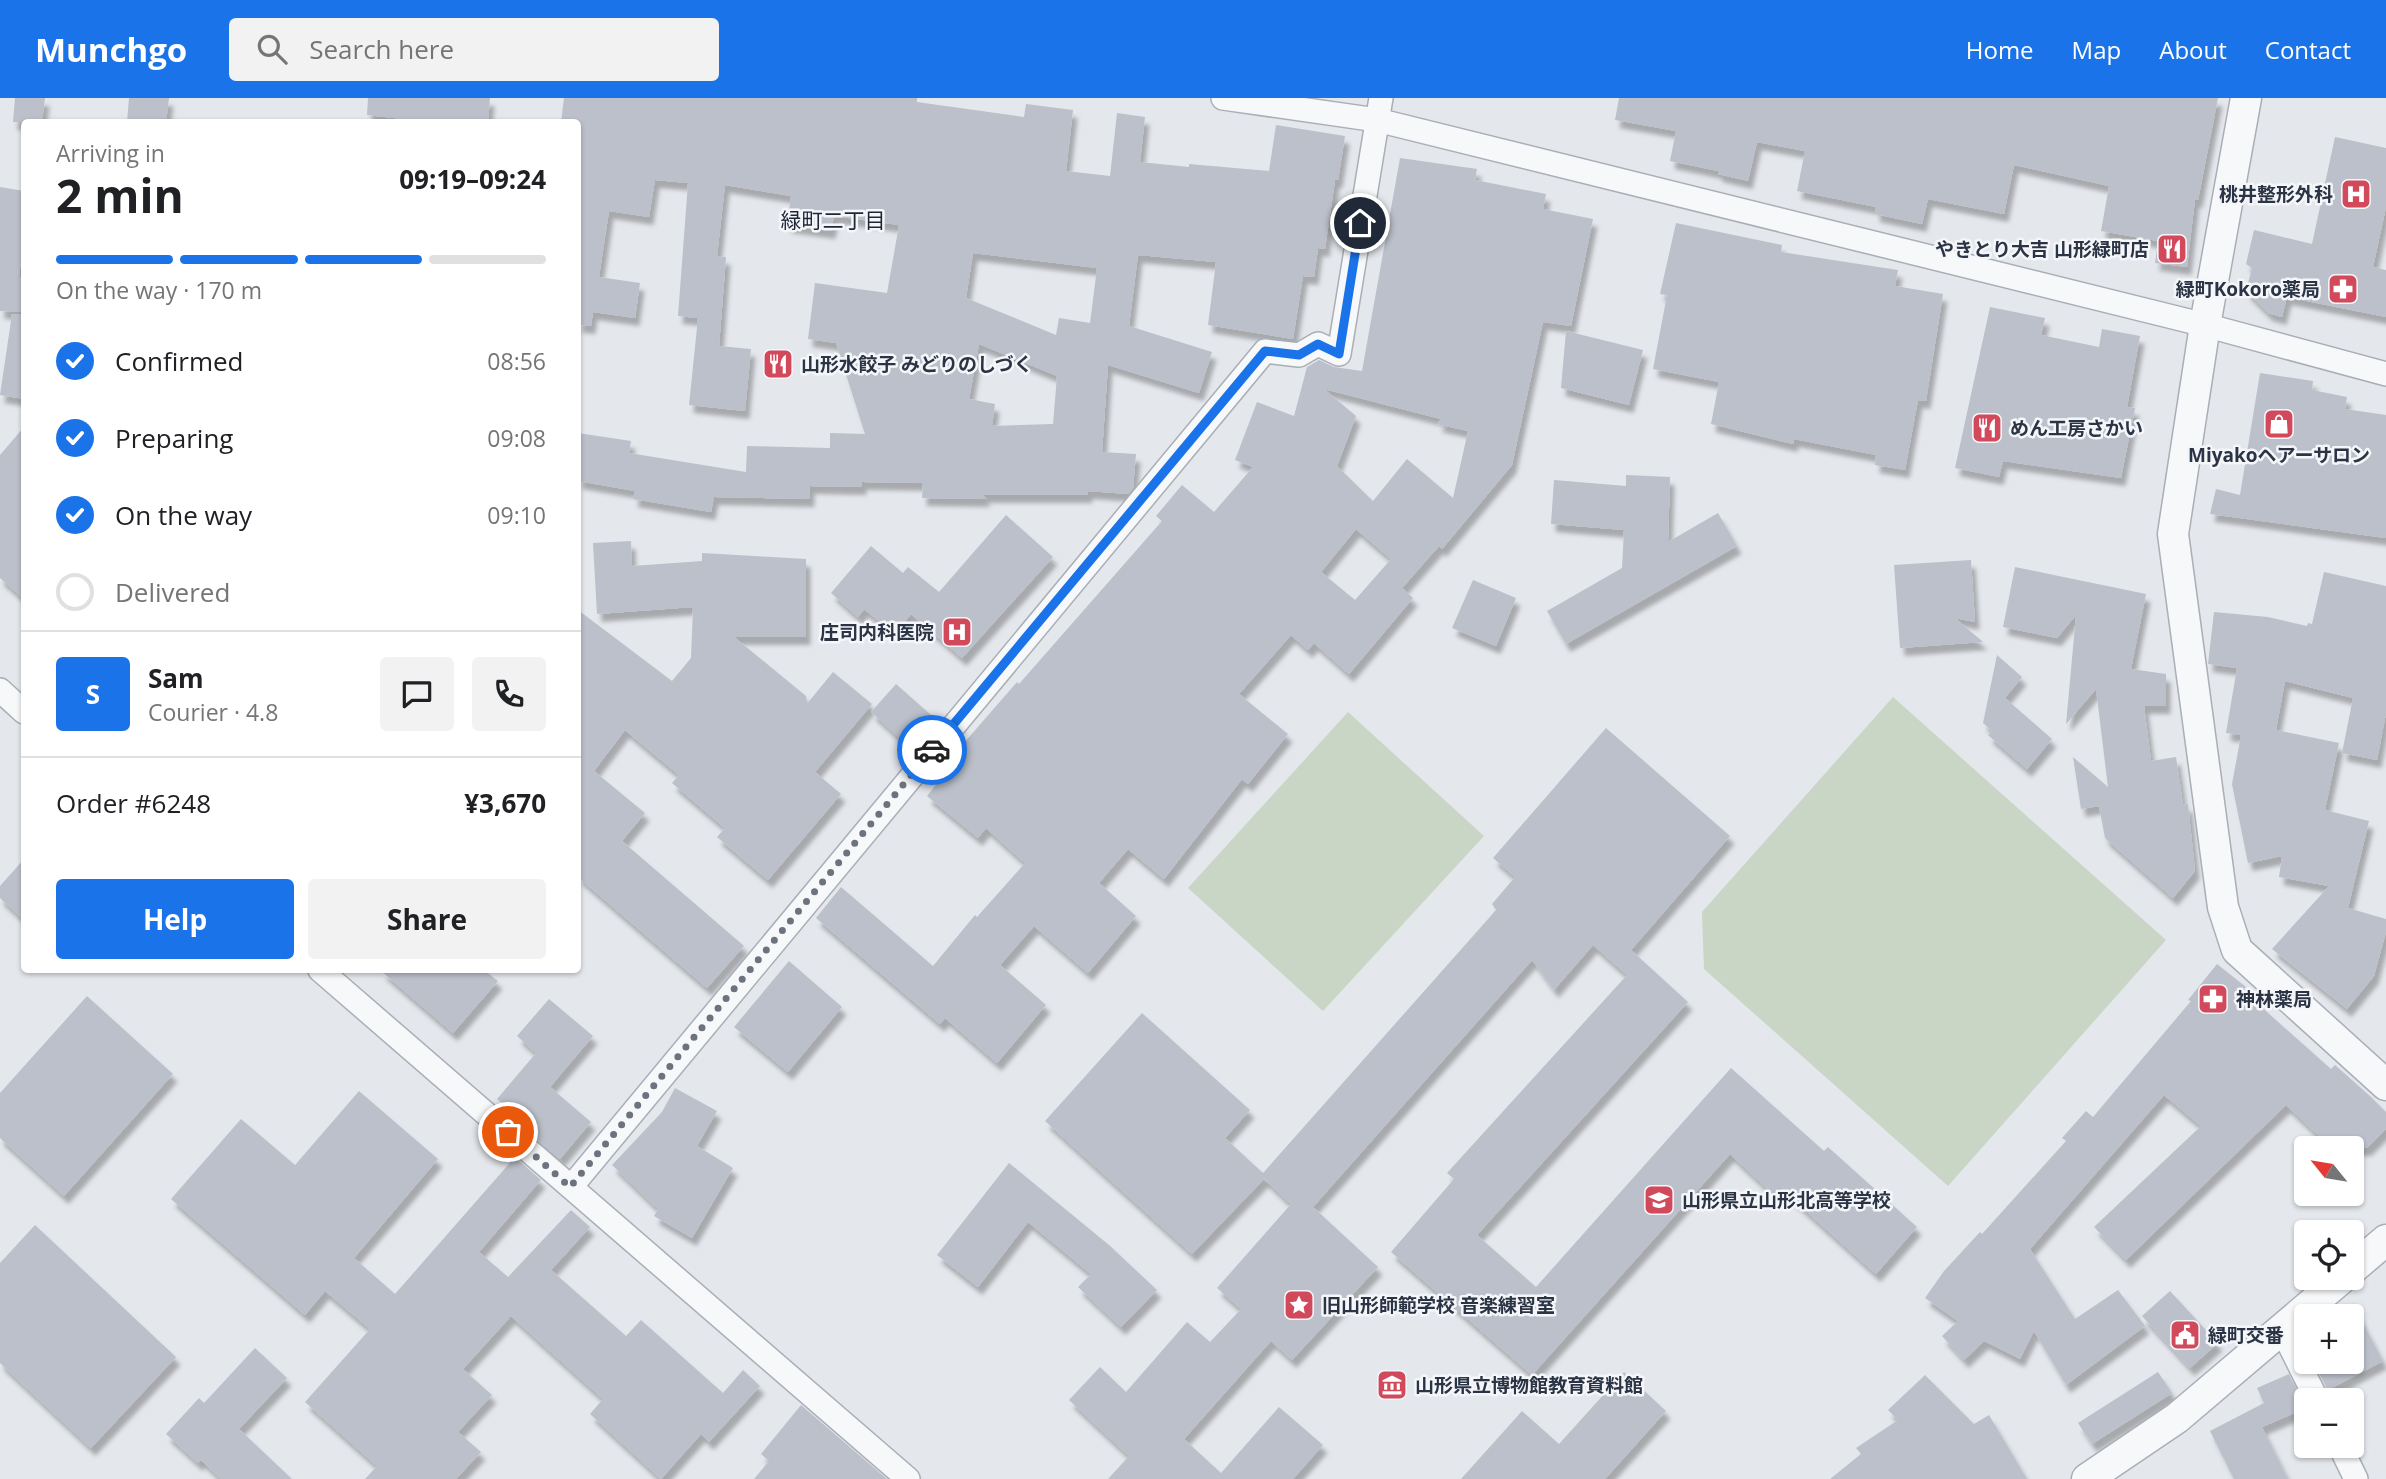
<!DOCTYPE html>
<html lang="en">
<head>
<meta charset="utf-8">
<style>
	:root { --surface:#fff; --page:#f2f2f2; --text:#202124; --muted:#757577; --line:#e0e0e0; --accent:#1a73e8 }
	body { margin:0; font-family:"Open Sans","Noto Sans JP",sans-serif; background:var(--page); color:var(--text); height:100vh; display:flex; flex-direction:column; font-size:26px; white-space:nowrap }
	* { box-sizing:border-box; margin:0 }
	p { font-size:23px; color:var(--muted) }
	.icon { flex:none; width:38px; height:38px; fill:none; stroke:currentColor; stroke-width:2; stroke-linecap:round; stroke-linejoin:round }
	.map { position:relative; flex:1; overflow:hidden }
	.panel { position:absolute; left:21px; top:21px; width:560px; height:854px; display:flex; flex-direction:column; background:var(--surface); border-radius:7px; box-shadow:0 2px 5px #0004 }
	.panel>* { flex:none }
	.needle { width:46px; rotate:300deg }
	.tools { position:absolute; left:2294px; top:1038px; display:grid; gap:14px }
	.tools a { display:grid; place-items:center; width:70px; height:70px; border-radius:7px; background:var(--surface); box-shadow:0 2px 5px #0004; font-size:35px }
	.pin { position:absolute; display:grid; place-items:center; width:60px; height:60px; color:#fff; margin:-30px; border:4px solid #fff; border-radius:50%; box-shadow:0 2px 7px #0007 }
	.courier { position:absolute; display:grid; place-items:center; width:70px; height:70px; margin:-35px; border:5px solid #1a73e8; border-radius:50%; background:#fff; color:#222; box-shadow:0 2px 9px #0007 }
	.head em { font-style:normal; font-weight:700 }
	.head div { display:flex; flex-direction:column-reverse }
	.head { display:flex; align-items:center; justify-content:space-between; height:119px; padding:0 35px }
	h1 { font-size:46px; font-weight:700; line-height:52px }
	.bar { display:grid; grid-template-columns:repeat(4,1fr); gap:10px 7px; align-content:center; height:84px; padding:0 35px }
	.bar i { height:9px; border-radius:5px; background:var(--line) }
	.bar .current { background:var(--accent) }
	.bar p { grid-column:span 4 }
	.line { display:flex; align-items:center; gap:18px; padding:0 35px; border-top:2px solid var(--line) }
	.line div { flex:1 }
	.round { display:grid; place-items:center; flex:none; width:74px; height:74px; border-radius:7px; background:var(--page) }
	ol { padding:0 35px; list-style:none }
	li { display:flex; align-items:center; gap:21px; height:77px }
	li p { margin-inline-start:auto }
	li .icon { padding:7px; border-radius:50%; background:var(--accent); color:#fff; stroke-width:4 }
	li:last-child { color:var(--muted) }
	li i { width:38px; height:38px; border:4px solid var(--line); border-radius:50% }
	.button { display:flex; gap:14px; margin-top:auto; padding:14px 35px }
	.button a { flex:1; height:80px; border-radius:7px; background:var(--accent); color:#fff; font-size:28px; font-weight:700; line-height:80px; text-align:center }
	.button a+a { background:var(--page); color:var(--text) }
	header { display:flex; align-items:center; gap:42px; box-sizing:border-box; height:98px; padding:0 35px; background:var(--accent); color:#fff }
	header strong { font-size:33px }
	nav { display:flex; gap:38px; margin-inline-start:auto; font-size:24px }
	.search { width:490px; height:63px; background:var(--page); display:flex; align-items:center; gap:18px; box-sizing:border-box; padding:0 24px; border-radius:7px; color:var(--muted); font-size:26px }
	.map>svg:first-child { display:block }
</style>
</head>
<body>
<header>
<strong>Munchgo</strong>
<div class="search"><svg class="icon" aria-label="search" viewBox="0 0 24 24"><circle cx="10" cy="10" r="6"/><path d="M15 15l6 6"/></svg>Search here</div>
<nav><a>Home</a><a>Map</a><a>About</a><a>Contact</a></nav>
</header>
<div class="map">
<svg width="2386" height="1381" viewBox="0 0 2386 1381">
	<defs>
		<filter id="shadow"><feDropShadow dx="4.5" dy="8" stdDeviation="2" flood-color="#0004"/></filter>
	</defs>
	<rect width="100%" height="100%" fill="#e4e7ec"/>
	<path fill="#c9d6c5" d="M 1893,599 L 2166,842 L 1948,1088 L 1704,871 L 1702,814 Z
		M 1348,614 L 1484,738 L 1323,913 L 1188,790 Z"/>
	<path fill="#bbc0ca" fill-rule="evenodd" filter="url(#shadow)" d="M 15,0 L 45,0 L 42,24 L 13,24 Z
		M 129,0 L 169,0 L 166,24 L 127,24 Z
		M 368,0 L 490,0 L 488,24 L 430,24 L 367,17 Z
		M 564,0 L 917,0 L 917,4 L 1024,19 L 1026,6 L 1073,12 L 1066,73 L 1110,78 L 1117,15 L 1145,19 L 1140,64 L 1189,69 L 1189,66 L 1269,73 L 1276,27 L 1345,38 L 1338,82 L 1335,82 L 1325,151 L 1318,150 L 1314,179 L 1303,178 L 1293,241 L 1208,227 L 1216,164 L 1138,157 L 1129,228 L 1212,254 L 1199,295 L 1108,267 L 1102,354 L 1136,356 L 1133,390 L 1128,396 L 1088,393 L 1088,397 L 982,397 L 987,401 L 922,400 L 923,385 L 862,384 L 862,389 L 810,388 L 810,401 L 714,399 L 711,414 L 633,401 L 635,393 L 578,383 L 578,335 L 631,343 L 629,355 L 746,374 L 747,348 L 830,350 L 830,335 L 865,336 L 836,245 L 808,241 L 815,185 L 887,195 L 899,127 L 834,118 L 831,133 L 787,127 L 791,98 L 725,87 L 717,158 L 726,159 L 719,248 L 751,251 L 745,313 L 689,307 L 698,220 L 678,218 L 688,85 L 655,82 L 649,119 L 609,113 L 599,179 L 640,185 L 635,220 L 593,214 L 591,228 L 578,227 L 578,24 L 561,24 ZM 973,155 L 1097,170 L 1090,225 L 1059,220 L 1056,237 L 966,200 ZM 979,246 L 1057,278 L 1053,326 L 992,328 L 995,306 L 969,301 Z
		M 1619,0 L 2218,0 L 2198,102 L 2195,101 L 2187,169 L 2155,165 L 2158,143 L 2101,133 L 2109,88 L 2014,67 L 2004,116 L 1928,101 L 1922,126 L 1875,116 L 1876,109 L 1797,93 L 1805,53 L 1757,44 L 1748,83 L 1718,76 L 1718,73 L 1670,63 L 1676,33 L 1615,22 Z
		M 2335,39 L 2386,50 L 2386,109 L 2373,169 L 2386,172 L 2386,219 L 2287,199 L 2282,219 L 2268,215 L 2246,193 L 2252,170 L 2246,166 L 2254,132 L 2312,146 Z
		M 1400,60 L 1477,71 L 1475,82 L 1546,96 L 1543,111 L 1593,121 L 1571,228 L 1543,224 L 1512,367 L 1442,451 L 1439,448 L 1402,490 L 1413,500 L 1349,576 L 1314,545 L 1308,552 L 1291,537 L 1239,596 L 1288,636 L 1248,686 L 1242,681 L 1164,781 L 1128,751 L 1099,785 L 1136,818 L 1088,875 L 1034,828 L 1000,867 L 1046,907 L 997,965 L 945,920 L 940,926 L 816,820 L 841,789 L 933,868 L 975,817 L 977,819 L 1025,765 L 986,730 L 978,740 L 927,698 L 943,678 L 935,672 L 959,643 L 963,646 L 1017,584 L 1019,586 L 1162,423 L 1156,418 L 1182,387 L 1214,414 L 1253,369 L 1235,362 L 1257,304 L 1294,318 L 1307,269 L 1319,262 L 1334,269 L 1362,273 ZM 1324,291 L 1441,321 L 1437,326 L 1468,333 L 1453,400 L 1407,361 L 1373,403 L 1337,368 L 1356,318 ZM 1356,431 L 1391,461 L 1355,502 L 1321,474 Z
		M 0,89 L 24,93 L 24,140 L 19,179 L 24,180 L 24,214 L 0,213 Z
		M 1676,125 L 1782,147 L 1781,154 L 1898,172 L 1895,188 L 1943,196 L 1926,303 L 1918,302 L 1905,372 L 1875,367 L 1876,357 L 1794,341 L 1793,346 L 1711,326 L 1719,284 L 1653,271 L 1667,197 L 1660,196 Z
		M 1990,209 L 2045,220 L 2041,237 L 2099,249 L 2102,231 L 2140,238 L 2127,309 L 2135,310 L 2121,380 L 2003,363 L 1999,379 L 1955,370 Z
		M 12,216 L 24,217 L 24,301 L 0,297 Z
		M 1566,233 L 1643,252 L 1629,307 L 1561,290 Z
		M 2260,275 L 2313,283 L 2312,292 L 2347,299 L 2345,311 L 2386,317 L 2386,440 L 2210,416 L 2216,391 L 2240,397 Z
		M 24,329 L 24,501 L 0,480 L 0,357 Z
		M 1626,377 L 1670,379 L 1668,444 L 1718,415 L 1737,448 L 1566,546 L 1547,513 L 1622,470 L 1624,432 L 1551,426 L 1554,382 L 1626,388 Z
		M 1006,417 L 1053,459 L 962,560 L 911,516 L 895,536 L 864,511 L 858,519 L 831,495 L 871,448 L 903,475 L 908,469 L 939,494 Z
		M 631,443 L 632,468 L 702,463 L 702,455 L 806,461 L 806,539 L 734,539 L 806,598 L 806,607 L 833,574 L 872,606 L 815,674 L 841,696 L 768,782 L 717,739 L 725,730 L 672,685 L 679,677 L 625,632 L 594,673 L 645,715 L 622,743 L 744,848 L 707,890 L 578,779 L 578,512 L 672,583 L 691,560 L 693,509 L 597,516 L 593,445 Z
		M 1971,462 L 1975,524 L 1955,520 L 1983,544 L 1900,550 L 1894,467 Z
		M 2015,469 L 2146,496 L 2131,571 L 2166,576 L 2166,608 L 2144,608 L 2151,663 L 2176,659 L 2183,707 L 2188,706 L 2195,773 L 2173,800 L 2105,740 L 2099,708 L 2081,711 L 2073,659 L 2108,689 L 2096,591 L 2066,626 L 2076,517 L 2057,540 L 2003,529 Z
		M 2324,474 L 2386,488 L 2386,615 L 2377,662 L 2342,655 L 2353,600 L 2285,583 L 2276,632 L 2339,645 L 2325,712 L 2369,723 L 2348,810 L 2386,821 L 2386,834 L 2374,878 L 2347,911 L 2272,851 L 2329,788 L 2279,779 L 2282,758 L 2248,765 L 2232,686 L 2241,637 L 2226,635 L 2237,570 L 2208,566 L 2214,514 L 2268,519 L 2307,528 L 2308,525 L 2312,526 Z
		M 1473,482 L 1516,500 L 1496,548 L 1452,530 Z
		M 1997,557 L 2022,579 L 2005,600 L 2052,641 L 2027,671 L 1988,637 L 1992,633 L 1983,625 Z
		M 896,586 L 939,624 L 914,653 L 871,614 Z
		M 1606,630 L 1730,738 L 1631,852 L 1688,904 L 1477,1137 L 1536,1189 L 1731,970 L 1824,1053 L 1828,1049 L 1917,1129 L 1876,1176 L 1779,1089 L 1773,1096 L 1730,1056 L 1532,1277 L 1391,1154 L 1454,1081 L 1447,1075 L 1627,877 L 1593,847 L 1554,892 L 1532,862 L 1313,1109 L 1378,1169 L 1292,1262 L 1271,1243 L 1184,1341 L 1221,1375 L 1279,1309 L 1323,1347 L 1293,1381 L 1108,1381 L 1129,1358 L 1069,1302 L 1100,1269 L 1126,1294 L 1187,1224 L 1210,1244 L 1241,1211 L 1217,1190 L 1291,1106 L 1264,1081 L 1192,1156 L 1045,1023 L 1142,915 L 1250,1012 L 1225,1040 L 1263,1075 L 1496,812 L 1492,806 L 1515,779 L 1493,760 Z
		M 24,761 L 24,822 L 0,800 L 0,788 Z
		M 789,863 L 842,909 L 788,974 L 734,929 Z
		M 2217,866 L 2246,889 L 2244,891 L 2268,915 L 2331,971 L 2335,967 L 2371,999 L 2386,1014 L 2386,1031 L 2367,1050 L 2332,1050 L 2286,1007 L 2126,1162 L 2094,1129 L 2201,1028 L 2164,997 L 2030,1151 L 2075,1221 L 2118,1192 L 2145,1228 L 2066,1287 L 2034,1233 L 2020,1261 L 1984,1243 L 1964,1262 L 1942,1238 L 1958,1223 L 1925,1200 L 1944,1173 L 1980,1134 L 1982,1136 L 2066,1043 L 2062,1040 L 2086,1013 L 2093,1019 L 2191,903 L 2188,902 Z
		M 380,872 L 484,872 L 498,883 L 453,935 Z
		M 87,898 L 173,976 L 64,1098 L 0,1040 L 0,995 Z
		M 549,901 L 593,938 L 550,989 L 591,1024 L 560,1061 L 533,1038 L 536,1035 L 497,1001 L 536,955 L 517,938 Z
		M 675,990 L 717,1013 L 697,1048 L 733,1070 L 692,1140 L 654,1118 L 658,1111 L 612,1067 L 662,1014 Z
		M 359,993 L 438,1061 L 354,1160 L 395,1196 L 515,1059 L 541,1082 L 479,1154 L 508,1179 L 571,1112 L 590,1129 L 551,1172 L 626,1238 L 641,1222 L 723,1295 L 743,1272 L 760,1288 L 709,1344 L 701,1336 L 661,1381 L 590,1316 L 603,1301 L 511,1218 L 463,1271 L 492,1297 L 458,1334 L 481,1354 L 456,1381 L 365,1381 L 377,1368 L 305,1304 L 370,1231 L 325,1193 L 305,1217 L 171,1101 L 241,1021 L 295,1067 Z
		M 1009,1065 L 1109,1147 L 1157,1192 L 1121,1229 L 1078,1189 L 1091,1176 L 1028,1124 L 978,1189 L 937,1157 Z
		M 35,1127 L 176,1259 L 91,1350 L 0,1265 L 0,1165 Z
		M 2170,1193 L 2218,1245 L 2190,1270 L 2142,1218 Z
		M 2352,1205 L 2383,1263 L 2328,1292 L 2314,1265 L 2352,1264 Z
		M 255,1250 L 287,1280 L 239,1331 L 292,1381 L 221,1381 L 201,1362 L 198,1365 L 166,1336 L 199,1300 L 204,1305 Z
		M 1624,1274 L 1666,1313 L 1605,1381 L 1461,1381 L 1522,1313 L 1559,1346 Z
		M 2158,1274 L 2172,1295 L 2092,1346 L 2078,1325 Z
		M 2289,1276 L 2306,1310 L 2262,1329 L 2288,1381 L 2234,1381 L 2210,1333 L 2264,1305 L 2257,1290 Z
		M 1925,1277 L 1974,1326 L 1989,1317 L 2027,1381 L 1830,1381 L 1861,1356 L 1856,1350 L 1898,1322 L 1888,1312 Z
		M 801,1307 L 887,1381 L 754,1381 L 769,1363 L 761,1356 Z"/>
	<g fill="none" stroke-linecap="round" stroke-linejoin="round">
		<g stroke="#a9aeb7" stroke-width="26">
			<path id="minor" d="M 1223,0 L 1377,22 L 2205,227 L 2386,276
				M 0,592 L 24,614
				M 320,872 L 908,1381
				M 571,1089 L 1265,253 L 1299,257 L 1318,246 L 1339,256 L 1381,0
				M 2281,1230 L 2317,1302
				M 2340,1348 L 2356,1381"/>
		</g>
		<g stroke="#a9aeb7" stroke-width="33">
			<path id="tertiary" d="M 2246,0 L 2205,227 L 2173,436 L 2223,809 L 2237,852 L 2386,987
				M 2352,1171 L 2386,1142
				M 2087,1381 L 2177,1320 L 2342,1180"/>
		</g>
		<use href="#minor" stroke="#f7f8fa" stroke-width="23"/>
		<use href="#tertiary" stroke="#f7f8fa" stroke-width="30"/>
	</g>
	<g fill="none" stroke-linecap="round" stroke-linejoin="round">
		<path stroke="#6c737f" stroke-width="7" stroke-dasharray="0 12.6" d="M 508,1034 L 570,1089 L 932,652"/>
		<path stroke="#1a73e8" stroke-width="9" d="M 932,652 L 1265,253 L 1299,257 L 1318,246 L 1339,256 L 1360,125"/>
	</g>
	<defs>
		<g id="hospital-square" transform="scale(1.575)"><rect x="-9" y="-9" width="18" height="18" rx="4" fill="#d1495b" stroke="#f4f6f9"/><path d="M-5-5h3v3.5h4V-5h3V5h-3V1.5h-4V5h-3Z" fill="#fff"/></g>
		<g id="restaurant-square" transform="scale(1.575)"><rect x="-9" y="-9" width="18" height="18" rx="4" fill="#d1495b" stroke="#f4f6f9"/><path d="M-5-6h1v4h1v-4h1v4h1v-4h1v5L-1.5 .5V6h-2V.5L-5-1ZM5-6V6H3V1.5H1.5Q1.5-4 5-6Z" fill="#fff"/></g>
		<g id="pharmacy-square" transform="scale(1.575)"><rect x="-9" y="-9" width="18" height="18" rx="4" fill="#d1495b" stroke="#f4f6f9"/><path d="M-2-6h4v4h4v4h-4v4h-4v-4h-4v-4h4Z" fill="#fff"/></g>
		<g id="shop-square" transform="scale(1.575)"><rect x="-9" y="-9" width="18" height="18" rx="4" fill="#d1495b" stroke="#f4f6f9"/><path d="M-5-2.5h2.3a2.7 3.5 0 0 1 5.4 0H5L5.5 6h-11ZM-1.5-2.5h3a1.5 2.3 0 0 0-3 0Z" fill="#fff"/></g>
		<g id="school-square" transform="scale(1.575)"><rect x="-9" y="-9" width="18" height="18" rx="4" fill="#d1495b" stroke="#f4f6f9"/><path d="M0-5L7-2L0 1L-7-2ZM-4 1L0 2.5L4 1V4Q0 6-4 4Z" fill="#fff"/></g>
		<g id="sight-square" transform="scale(1.575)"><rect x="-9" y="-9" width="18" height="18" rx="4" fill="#d1495b" stroke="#f4f6f9"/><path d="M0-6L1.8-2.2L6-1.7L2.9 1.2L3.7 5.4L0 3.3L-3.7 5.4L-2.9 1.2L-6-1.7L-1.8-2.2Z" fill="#fff"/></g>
		<g id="civic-square" transform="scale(1.575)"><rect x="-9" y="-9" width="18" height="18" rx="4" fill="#d1495b" stroke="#f4f6f9"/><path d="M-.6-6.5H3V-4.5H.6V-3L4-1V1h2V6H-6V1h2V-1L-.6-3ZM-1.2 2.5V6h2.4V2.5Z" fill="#fff"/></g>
		<g id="museum-square" transform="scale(1.575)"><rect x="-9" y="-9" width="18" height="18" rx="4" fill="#d1495b" stroke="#f4f6f9"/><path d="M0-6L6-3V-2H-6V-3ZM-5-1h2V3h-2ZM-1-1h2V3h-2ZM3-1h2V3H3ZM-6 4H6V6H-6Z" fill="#fff"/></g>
	</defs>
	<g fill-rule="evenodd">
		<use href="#hospital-square" x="2356" y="96"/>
		<use href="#restaurant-square" x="2172" y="151"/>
		<use href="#pharmacy-square" x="2343" y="191"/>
		<use href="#restaurant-square" x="778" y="266"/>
		<use href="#shop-square" x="2279" y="326"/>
		<use href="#restaurant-square" x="1987" y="330"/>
		<use href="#hospital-square" x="957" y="534"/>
		<use href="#pharmacy-square" x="2213" y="901"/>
		<use href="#school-square" x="1659" y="1102"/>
		<use href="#sight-square" x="1299" y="1207"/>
		<use href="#civic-square" x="2185" y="1237"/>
		<use href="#museum-square" x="1392" y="1287"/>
	</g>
	<g text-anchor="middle" stroke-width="5" stroke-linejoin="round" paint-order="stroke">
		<g font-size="19" font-weight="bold" fill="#2b3445" stroke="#f4f6f9" text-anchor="start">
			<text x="2333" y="103" text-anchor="end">桃井整形外科</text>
			<text x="2149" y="158" text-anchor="end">やきとり大吉 山形緑町店</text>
			<text x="2320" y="198" text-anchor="end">緑町Kokoro薬局</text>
			<text x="801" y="273">山形水餃子 みどりのしづく</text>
			<text x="2010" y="337">めん工房さかい</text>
			<text x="2279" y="364" text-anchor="middle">Miyakoヘアーサロン</text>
			<text x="934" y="541" text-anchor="end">庄司内科医院</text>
			<text x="2236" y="908">神林薬局</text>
			<text x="1682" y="1109">山形県立山形北高等学校</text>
			<text x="1322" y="1214">旧山形師範学校 音楽練習室</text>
			<text x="2208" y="1244">緑町交番</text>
			<text x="1415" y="1294">山形県立博物館教育資料館</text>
		</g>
		<g font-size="21" fill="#1d2536" stroke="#f4f6f9">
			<text x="833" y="130">緑町二丁目</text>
		</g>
	</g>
</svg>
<div class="tools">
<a><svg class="needle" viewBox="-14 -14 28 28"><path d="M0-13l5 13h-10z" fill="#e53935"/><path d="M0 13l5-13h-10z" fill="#757577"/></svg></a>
<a><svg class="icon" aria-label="locate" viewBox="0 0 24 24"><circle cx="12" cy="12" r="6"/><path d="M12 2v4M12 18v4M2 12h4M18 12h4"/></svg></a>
<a>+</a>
<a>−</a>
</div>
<div class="pin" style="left:508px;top:1034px;background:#ea580c"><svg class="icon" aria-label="bag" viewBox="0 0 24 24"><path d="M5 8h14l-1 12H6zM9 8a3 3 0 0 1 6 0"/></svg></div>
<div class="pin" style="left:1360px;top:125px;background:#1f2937"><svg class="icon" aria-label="home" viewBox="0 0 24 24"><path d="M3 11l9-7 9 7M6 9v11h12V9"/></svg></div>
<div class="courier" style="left:932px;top:652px"><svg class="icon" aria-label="car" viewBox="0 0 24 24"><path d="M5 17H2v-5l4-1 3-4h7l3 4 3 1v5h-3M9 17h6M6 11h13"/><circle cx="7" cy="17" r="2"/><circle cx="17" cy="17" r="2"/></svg></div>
<section class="panel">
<div class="head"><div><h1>2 min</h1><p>Arriving in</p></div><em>09:19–09:24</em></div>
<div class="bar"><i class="current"></i><i class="current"></i><i class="current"></i><i></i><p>On the way · 170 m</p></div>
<ol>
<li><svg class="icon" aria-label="check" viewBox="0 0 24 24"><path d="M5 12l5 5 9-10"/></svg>Confirmed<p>08:56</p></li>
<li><svg class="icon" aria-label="check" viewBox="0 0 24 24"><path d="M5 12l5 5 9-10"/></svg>Preparing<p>09:08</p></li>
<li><svg class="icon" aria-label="check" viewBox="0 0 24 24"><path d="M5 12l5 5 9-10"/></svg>On the way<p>09:10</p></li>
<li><i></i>Delivered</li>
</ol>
<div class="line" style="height:126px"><b class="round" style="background:var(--accent);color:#fff">S</b><div><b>Sam</b><p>Courier · 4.8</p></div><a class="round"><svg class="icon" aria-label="chat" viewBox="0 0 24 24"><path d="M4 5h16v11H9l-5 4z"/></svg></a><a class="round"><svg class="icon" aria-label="phone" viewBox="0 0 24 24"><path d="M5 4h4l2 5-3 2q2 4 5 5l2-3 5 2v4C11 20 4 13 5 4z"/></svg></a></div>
<div class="line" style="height:91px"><div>Order #6248</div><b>¥3,670</b></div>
<div class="button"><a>Help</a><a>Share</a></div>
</section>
</div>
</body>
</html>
